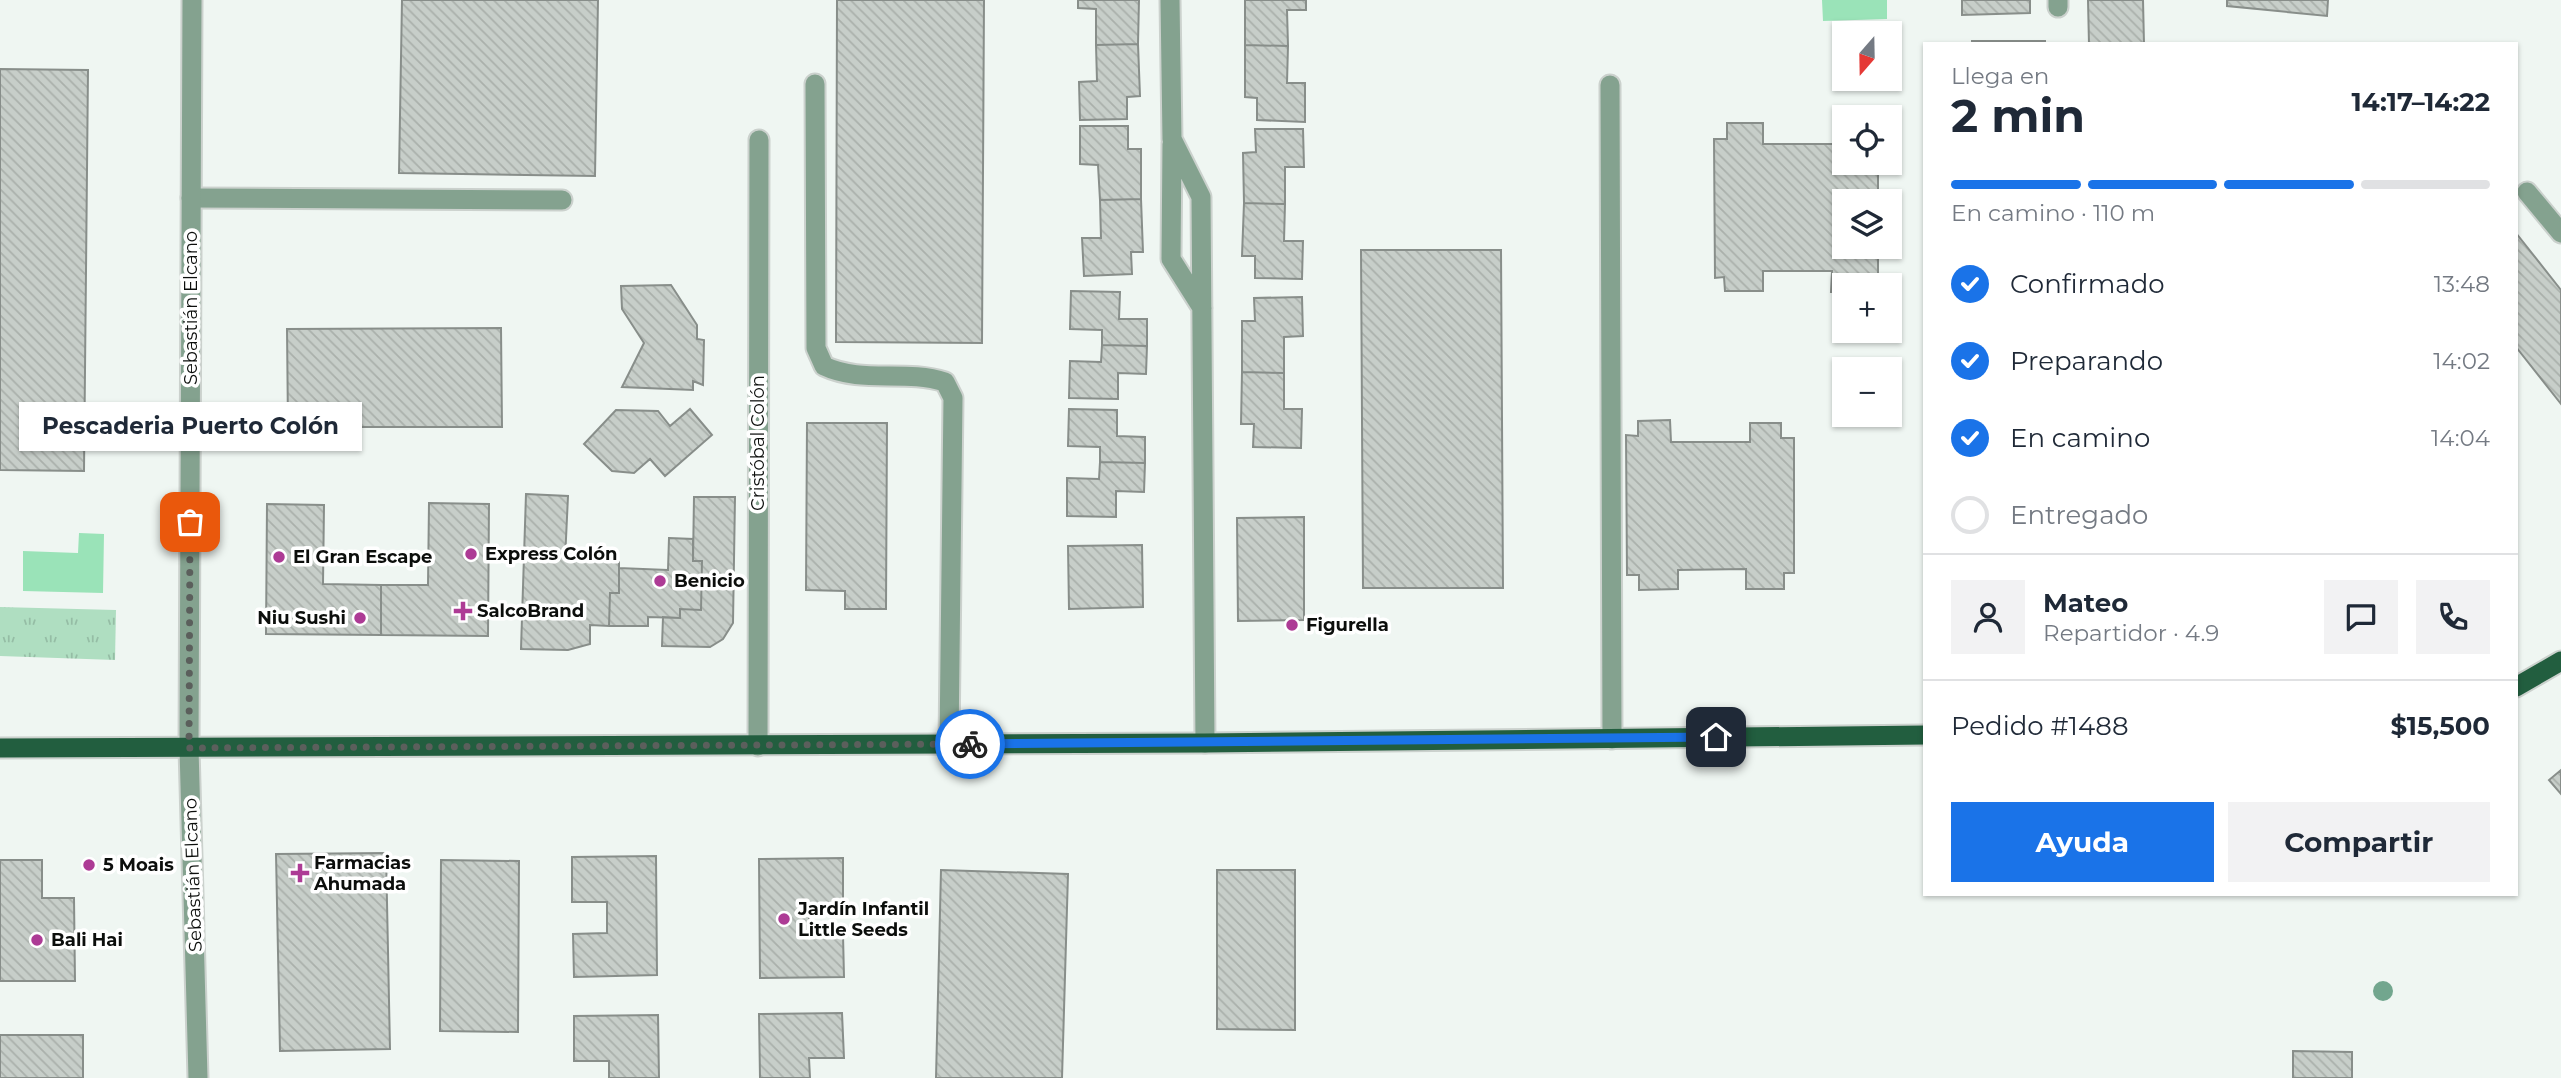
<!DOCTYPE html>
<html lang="es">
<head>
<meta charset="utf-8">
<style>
	:root { --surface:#fff; --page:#f2f2f3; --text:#1f2937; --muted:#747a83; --line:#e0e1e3; --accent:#1a73e8 }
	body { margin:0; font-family:Montserrat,sans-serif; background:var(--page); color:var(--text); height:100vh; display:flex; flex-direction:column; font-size:26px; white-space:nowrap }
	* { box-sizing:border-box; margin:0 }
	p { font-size:23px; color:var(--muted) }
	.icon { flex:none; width:38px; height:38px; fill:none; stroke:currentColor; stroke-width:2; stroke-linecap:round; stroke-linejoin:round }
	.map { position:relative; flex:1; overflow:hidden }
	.side { position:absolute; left:1923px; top:42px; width:595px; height:854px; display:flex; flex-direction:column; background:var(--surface); border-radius:0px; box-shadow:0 2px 5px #0004 }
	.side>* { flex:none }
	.needle { width:46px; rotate:200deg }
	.tools { position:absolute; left:1832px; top:21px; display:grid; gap:14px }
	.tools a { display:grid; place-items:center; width:70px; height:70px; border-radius:0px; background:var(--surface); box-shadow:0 2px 5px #0004; font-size:35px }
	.pin { position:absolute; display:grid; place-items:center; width:60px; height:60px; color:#fff; margin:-30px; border-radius:14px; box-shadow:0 4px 10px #0006 }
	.courier { position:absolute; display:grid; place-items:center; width:70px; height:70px; margin:-35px; border:5px solid #1a73e8; border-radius:50%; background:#fff; color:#222; box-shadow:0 2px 9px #0007 }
	.bubble { position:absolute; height:49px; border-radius:0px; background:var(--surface); box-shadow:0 2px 5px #0004; font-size:23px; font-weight:700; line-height:49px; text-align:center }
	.head em { font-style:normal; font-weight:700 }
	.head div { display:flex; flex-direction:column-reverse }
	.head { display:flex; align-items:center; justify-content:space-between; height:119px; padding:0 28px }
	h1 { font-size:46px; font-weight:700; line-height:52px }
	.bar { display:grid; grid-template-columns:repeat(4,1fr); gap:10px 7px; align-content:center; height:84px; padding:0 28px }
	.bar i { height:9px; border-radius:5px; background:var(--line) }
	.bar .selected { background:var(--accent) }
	.bar p { grid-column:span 4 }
	.line { display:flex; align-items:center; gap:18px; padding:0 28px; border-top:2px solid var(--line) }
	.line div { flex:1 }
	.round { display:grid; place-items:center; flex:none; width:74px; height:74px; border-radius:0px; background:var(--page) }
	ol { padding:0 28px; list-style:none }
	li { display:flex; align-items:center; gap:21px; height:77px }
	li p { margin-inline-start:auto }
	li .icon { padding:7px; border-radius:50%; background:var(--accent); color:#fff; stroke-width:4 }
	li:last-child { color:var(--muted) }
	li i { width:38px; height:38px; border:4px solid var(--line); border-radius:50% }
	.action { display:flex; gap:14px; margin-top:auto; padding:14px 28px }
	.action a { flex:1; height:80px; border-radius:0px; background:var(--accent); color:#fff; font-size:28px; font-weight:700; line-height:80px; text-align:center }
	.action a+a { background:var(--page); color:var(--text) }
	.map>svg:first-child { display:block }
</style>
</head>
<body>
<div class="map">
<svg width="2561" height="1078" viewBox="0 0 2561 1078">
	<defs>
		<pattern id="grass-tufts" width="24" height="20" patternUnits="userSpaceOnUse" patternTransform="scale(1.75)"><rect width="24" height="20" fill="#afdec1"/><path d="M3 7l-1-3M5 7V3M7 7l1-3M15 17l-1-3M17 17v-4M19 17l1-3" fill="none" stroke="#95bda5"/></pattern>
		<pattern id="building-back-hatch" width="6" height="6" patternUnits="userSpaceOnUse" patternTransform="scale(1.75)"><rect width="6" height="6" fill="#c7cec9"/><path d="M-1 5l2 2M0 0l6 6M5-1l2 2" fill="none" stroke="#aab0ab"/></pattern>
	</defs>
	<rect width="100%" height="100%" fill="#eff6f2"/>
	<path fill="url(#grass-tufts)" d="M 0,607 L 116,610 L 115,660 L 0,656 Z"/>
	<path fill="#9ae3b8" d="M 1822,0 L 1887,0 L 1887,19 L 1823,21 Z
		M 79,533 L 104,534 L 103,593 L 23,591 L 23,551 L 78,553 Z"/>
	<path fill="url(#building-back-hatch)" stroke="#888e8a" stroke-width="2" d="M 402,0 L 598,0 L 595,176 L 399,173 Z
		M 837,0 L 984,0 L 982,343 L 836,342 Z
		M 1078,0 L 1139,0 L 1138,44 L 1096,45 L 1096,9 L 1078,8 Z
		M 1245,0 L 1306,0 L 1306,10 L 1287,10 L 1288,46 L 1245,45 Z
		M 1962,0 L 2030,0 L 2030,13 L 1962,15 Z
		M 2088,0 L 2143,0 L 2144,44 L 2089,44 Z
		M 2227,0 L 2328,0 L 2327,16 L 2227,6 Z
		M 1972,41 L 2045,41 L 2045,44 L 1972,44 Z
		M 1138,44 L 1140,96 L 1127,97 L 1127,119 L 1080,120 L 1079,82 L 1097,81 L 1096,45 Z
		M 1245,45 L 1288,46 L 1287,83 L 1305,83 L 1305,122 L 1257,120 L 1257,98 L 1245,97 Z
		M 0,69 L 88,70 L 84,471 L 0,470 Z
		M 1727,123 L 1763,123 L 1763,144 L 1833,144 L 1833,125 L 1844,125 L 1844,163 L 1878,163 L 1878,201 L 1844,201 L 1844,247 L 1878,247 L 1878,274 L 1869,274 L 1869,285 L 1844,285 L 1844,292 L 1831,292 L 1832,271 L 1763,271 L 1763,291 L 1725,291 L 1724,277 L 1715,278 L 1714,139 L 1727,139 Z
		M 1080,126 L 1128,126 L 1128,149 L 1141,149 L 1141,199 L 1100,200 L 1098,165 L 1080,164 Z
		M 1255,129 L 1303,129 L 1304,167 L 1285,167 L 1285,204 L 1244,203 L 1243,153 L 1256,152 Z
		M 1141,199 L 1143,252 L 1131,252 L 1132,274 L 1084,276 L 1082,238 L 1101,238 L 1100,200 Z
		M 1244,203 L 1285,204 L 1284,241 L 1303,241 L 1302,279 L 1255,278 L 1255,256 L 1242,256 Z
		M 2516,233 L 2561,290 L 2561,404 L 2516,347 Z
		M 1361,250 L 1501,250 L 1503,588 L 1363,588 Z
		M 671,285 L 697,325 L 697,339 L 704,340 L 703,385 L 693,381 L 693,390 L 622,387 L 644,343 L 622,309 L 621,286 Z
		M 1071,291 L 1120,292 L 1119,319 L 1147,319 L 1147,346 L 1102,345 L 1102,330 L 1070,329 Z
		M 1302,297 L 1303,336 L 1284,337 L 1284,373 L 1242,372 L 1242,321 L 1255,321 L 1254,298 Z
		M 501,328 L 502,427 L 288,427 L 287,329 Z
		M 1102,345 L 1147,346 L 1146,374 L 1118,373 L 1118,399 L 1069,398 L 1070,361 L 1101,362 Z
		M 1242,372 L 1284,373 L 1284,409 L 1302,409 L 1301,448 L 1253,447 L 1254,424 L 1241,424 Z
		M 690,409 L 712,435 L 665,476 L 650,459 L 634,473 L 612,471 L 584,444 L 616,410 L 658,411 L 670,426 Z
		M 1069,409 L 1117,410 L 1117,436 L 1145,437 L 1145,463 L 1100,462 L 1100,447 L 1068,446 Z
		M 1670,420 L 1671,442 L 1750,442 L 1750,423 L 1781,423 L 1781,438 L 1794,438 L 1794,573 L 1784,573 L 1784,589 L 1746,589 L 1746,569 L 1678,570 L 1678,589 L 1639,590 L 1639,575 L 1627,575 L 1626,435 L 1638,436 L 1638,421 Z
		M 807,423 L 887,423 L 886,609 L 845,609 L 845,591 L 806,590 Z
		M 1100,462 L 1145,463 L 1144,492 L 1116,491 L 1116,517 L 1067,516 L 1067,478 L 1099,479 Z
		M 526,494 L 568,496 L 565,560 L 619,562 L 619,593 L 610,593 L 609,626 L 590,625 L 590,644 L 568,650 L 521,649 Z
		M 694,497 L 735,497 L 733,623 L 723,639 L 710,647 L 662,646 L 663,617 L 680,618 L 680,609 L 701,610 L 702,561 L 693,561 Z
		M 429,503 L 489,504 L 488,636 L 381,635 L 381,585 L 428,585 Z
		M 267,504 L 324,505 L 323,584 L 381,585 L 381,635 L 266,634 Z
		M 1304,517 L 1304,620 L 1238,621 L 1237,518 Z
		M 669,538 L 693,539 L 693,561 L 702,561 L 701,610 L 680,609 L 680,618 L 648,617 L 648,626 L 609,626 L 610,593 L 619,593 L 619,568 L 668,570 Z
		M 1142,545 L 1143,607 L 1069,609 L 1068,546 Z
		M 2561,770 L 2561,794 L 2549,780 Z
		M 386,853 L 390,1049 L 280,1051 L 276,854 Z
		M 656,856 L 657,975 L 574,977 L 573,934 L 607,933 L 607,902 L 572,902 L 572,857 Z
		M 843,858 L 843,903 L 809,904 L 809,936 L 843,935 L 844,977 L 760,978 L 759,859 Z
		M 0,860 L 42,860 L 42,898 L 74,898 L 75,981 L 0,981 Z
		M 441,860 L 519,861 L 518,1032 L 440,1031 Z
		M 941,870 L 1068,874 L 1062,1078 L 936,1078 Z
		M 1217,870 L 1295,870 L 1295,1030 L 1217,1029 Z
		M 842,1013 L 844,1058 L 809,1058 L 810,1078 L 760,1078 L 759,1014 Z
		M 658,1015 L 659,1078 L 609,1078 L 609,1061 L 574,1061 L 574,1016 Z
		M 0,1035 L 83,1035 L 83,1078 L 0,1078 Z
		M 2293,1051 L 2352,1052 L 2352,1078 L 2293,1078 Z"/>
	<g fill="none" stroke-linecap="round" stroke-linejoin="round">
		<g stroke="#cbd1cd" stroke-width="23">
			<path id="service" d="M 815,84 L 816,348 L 824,366 C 862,384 905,369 945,382 L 953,398 L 949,744
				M 1610,85 L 1612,739
				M 2527,192 L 2561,233
				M 191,198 L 562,200"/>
		</g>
		<g stroke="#cbd1cd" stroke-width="23">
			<path id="minor" d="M 1170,0 L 1172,139 L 1201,197 L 1205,743
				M 2058,0 L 2058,7
				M 1172,144 L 1171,259 L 1202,308
				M 758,746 L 759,140"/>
		</g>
		<g stroke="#cbd1cd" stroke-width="23">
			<path id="tertiary" d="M 192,0 L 189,748 L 198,1078"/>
		</g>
		<g stroke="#cbd1cd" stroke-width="23">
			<path id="primary" d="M 2516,687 L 2561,661
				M 0,748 L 1205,743 L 1925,735"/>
		</g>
		<use href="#service" stroke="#84a28f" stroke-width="19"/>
		<use href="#minor" stroke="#84a28f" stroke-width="19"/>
		<use href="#tertiary" stroke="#84a28f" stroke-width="19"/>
		<use href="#primary" stroke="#225e3f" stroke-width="19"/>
	</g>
	<circle fill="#72a68e" cx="2383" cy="991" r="10"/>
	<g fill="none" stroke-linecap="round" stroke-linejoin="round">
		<path stroke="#5b5f5c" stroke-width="7" stroke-dasharray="0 12.6" d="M 190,522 L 189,748 L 970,744"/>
		<path stroke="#1a73e8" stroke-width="9" d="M 970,744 L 1716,737"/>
	</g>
	<g fill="#ad3b95" stroke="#fff" stroke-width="2.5">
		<circle cx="471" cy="554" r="7"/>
		<circle cx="279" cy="557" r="7"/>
		<circle cx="660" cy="581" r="7"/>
		<path d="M459.5 600.5h7v7h7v7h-7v7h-7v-7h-7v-7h7z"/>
		<circle cx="360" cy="618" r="7"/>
		<circle cx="1292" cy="625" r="7"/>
		<circle cx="89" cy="865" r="7"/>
		<path d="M296.5 862.5h7v7h7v7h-7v7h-7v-7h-7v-7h7z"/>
		<circle cx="784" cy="919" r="7"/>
		<circle cx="37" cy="940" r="7"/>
	</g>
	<g text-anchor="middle" stroke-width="7" stroke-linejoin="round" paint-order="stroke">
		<g font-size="18" fill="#0c0e0c" stroke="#fff">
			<text transform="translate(191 308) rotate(-90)" y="6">Sebastián Elcano</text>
			<text transform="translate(758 443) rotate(-90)" y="6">Cristóbal Colón</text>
			<text transform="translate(193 875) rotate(-92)" y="6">Sebastián Elcano</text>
		</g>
		<g font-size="18" font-weight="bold" fill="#0c0e0c" stroke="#fff" text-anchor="start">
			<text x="485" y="560">Express Colón</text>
			<text x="293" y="563">El Gran Escape</text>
			<text x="674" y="587">Benicio</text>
			<text x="477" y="617">SalcoBrand</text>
			<text x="346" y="624" text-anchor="end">Niu Sushi</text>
			<text x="1306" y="631">Figurella</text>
			<text x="314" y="869">Farmacias<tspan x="314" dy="21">Ahumada</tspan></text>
			<text x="103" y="871">5 Moais</text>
			<text x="798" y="915">Jardín Infantil<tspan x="798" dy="21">Little Seeds</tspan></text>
			<text x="51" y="946">Bali Hai</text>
		</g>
	</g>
</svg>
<div class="tools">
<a><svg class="needle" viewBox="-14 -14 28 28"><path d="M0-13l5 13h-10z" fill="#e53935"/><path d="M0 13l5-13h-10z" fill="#747a83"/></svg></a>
<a><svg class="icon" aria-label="locate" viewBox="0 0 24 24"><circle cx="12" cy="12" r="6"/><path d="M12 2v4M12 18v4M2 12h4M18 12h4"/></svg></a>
<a><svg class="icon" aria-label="layers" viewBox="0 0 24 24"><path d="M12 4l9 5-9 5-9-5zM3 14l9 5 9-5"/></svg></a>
<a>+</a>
<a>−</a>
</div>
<div class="pin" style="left:190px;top:522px;background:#ea580c"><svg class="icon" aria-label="bag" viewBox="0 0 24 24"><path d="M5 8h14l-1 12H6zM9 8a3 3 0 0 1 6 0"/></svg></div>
<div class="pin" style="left:1716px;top:737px;background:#1f2937"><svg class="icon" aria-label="home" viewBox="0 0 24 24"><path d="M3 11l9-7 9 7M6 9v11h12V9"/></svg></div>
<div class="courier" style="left:970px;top:744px"><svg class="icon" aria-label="bike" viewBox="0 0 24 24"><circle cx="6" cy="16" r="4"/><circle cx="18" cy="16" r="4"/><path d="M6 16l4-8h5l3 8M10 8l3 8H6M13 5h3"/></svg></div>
<div class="bubble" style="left:19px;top:402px;width:343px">Pescaderia Puerto Colón</div>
<section class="side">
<div class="head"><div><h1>2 min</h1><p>Llega en</p></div><em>14:17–14:22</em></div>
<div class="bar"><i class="selected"></i><i class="selected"></i><i class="selected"></i><i></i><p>En camino · 110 m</p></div>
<ol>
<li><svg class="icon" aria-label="check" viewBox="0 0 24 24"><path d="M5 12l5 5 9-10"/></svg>Confirmado<p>13:48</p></li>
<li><svg class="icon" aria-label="check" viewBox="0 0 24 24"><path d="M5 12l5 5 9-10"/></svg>Preparando<p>14:02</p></li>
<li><svg class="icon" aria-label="check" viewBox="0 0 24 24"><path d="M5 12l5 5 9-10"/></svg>En camino<p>14:04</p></li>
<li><i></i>Entregado</li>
</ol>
<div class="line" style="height:126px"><a class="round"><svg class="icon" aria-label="person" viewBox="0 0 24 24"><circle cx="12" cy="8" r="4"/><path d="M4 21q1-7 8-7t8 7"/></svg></a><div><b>Mateo</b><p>Repartidor · 4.9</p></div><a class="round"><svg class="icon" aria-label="chat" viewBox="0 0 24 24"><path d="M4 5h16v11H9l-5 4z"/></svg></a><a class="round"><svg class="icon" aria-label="phone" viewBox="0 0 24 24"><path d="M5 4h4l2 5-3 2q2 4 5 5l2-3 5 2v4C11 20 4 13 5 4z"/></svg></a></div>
<div class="line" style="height:91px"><div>Pedido #1488</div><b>$15,500</b></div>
<div class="action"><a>Ayuda</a><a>Compartir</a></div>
</section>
</div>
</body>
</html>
